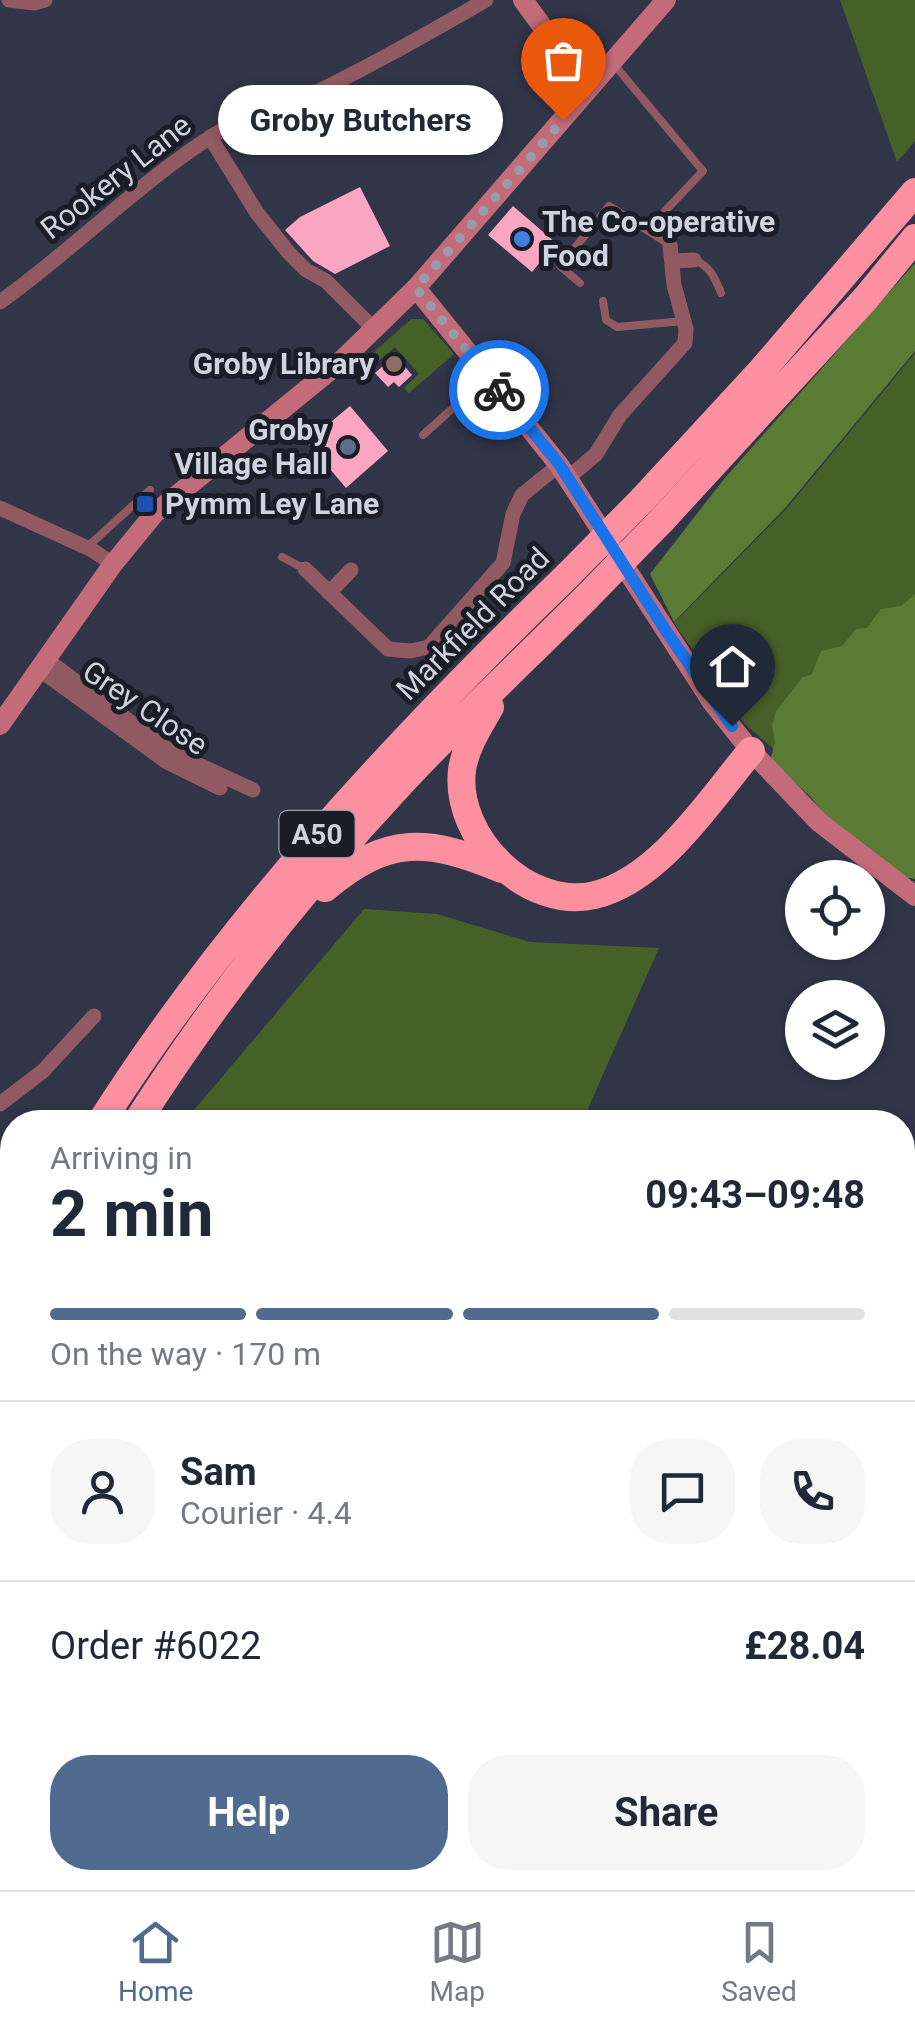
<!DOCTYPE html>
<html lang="en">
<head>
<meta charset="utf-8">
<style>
	:root { --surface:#fff; --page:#f6f6f7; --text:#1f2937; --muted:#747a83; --line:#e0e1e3; --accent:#516a90 }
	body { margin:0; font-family:Roboto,sans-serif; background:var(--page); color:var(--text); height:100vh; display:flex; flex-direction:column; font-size:38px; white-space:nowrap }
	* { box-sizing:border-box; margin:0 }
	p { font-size:32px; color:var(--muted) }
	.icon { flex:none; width:55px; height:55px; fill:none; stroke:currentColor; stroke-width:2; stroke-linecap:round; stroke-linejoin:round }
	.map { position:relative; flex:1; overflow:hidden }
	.drawer { position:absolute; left:0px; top:1110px; width:915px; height:780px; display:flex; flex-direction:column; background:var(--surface); border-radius:40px 40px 0 0; box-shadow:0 2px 8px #0004 }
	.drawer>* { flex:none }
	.tools { position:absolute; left:785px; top:860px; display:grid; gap:20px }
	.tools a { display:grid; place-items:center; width:100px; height:100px; border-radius:50%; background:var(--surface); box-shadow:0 2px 8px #0004; font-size:50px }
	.pin { position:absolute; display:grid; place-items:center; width:85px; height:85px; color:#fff; margin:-102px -42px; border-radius:50% 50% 50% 0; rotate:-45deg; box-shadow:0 0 10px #0007 }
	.pin .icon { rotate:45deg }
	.courier { position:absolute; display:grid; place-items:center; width:100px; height:100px; margin:-50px; border:8px solid #1a73e8; border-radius:50%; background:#fff; color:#222; box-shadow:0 2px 12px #0007 }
	.bubble { position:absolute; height:70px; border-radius:35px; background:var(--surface); box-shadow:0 2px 8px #0004; font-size:32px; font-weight:700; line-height:70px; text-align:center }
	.headline em { font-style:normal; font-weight:700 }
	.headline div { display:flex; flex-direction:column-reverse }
	.headline { display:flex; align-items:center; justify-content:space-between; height:170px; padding:0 50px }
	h1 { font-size:65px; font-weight:700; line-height:75px }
	.bar { display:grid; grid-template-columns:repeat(4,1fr); gap:15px 10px; align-content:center; height:120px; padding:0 50px }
	.bar i { height:12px; border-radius:8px; background:var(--line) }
	.bar .on { background:var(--accent) }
	.bar p { grid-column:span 4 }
	.line { display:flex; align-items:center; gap:25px; padding:0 50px; border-top:2px solid var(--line) }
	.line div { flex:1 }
	.round { display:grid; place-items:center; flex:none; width:105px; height:105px; border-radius:40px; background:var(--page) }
	.button { display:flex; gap:20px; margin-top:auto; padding:20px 50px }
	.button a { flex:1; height:115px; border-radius:40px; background:var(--accent); color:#fff; font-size:40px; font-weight:700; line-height:115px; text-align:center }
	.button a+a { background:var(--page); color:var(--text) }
	.tab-bar { display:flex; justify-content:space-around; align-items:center; height:140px; border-top:2px solid var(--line); background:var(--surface); font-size:28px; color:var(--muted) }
	.tab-bar a { display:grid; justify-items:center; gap:5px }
	.tab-bar .on { color:var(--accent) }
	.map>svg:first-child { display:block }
</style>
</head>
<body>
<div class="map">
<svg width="915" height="1890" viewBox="0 0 915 1890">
	<rect width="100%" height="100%" fill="#313548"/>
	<path fill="#466127" d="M 840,0 L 915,0 L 915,141 L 897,162 Z
		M 411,319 L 423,319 L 454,354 L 409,393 L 404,388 L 419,374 L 395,347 L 371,367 L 365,360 Z
		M 915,353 L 915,603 L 778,753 L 744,723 L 674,623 L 788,507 Z
		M 364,909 L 437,914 L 530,942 L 659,948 L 582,1122 L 184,1122 Z
		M 12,1438 L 12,1583 L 0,1564 L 0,1464 Z
		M 0,1620 L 12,1642 L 12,1803 L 0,1812 Z"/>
	<path fill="#5a7b34" d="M 915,263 L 915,351 L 786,507 L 674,622 L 650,574 L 724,479 Z
		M 915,594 L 915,879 L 896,876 L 861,862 L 810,796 L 770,761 L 775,742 L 772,725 L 776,711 L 802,678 L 812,674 L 821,651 L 842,646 L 856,629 L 867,628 L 881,609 L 901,606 Z"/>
	<path fill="#faa5c2" d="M 360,187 L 390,246 L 335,274 L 313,261 L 285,230 L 300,217 Z
		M 513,206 L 556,243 L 532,272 L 488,235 Z
		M 395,355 L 412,375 L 399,387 L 394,382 L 388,387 L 375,373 Z
		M 350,406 L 388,451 L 346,488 L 307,442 Z"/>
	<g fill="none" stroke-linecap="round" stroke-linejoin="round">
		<path stroke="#915961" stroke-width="8" d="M 612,62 L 703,171 L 665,211
			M 694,260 C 710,266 715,278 721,293
			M 580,283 L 560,266 L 609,206 L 669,244
			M 603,301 L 606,320 L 617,327 L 684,321
			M 423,435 L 485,379
			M 86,548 L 150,490
			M 282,557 L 305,569"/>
		<path stroke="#915961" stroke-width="15" d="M 9,0 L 34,3 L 45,0
			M 210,137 L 257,213 L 289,253 L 306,270 L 326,281 L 374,329
			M 672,261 L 694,260
			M 0,302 C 73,250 136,185 212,136 C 234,122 259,119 283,108 C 353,76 420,38 486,0
			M 568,478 L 596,454 L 620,415 L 685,343 L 686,329 L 674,285 L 670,245
			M 0,508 L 92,550 L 113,564
			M 305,569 L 388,649 L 410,651 L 429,647 L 503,563 L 513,514 L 522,495 L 559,465
			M 329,593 L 351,570
			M 47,660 L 171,752 L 253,790
			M 40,670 L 167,762 L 220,788
			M 0,1104 L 43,1071 L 94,1016"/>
		<path stroke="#c36b79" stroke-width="20" d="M 523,0 L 588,89
			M 416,288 L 559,465 L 712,702 L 751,751 L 819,822 L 915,896
			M 0,725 L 113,564 L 155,513 L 338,364 L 416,288 L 666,0"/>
		<path stroke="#fc8fa0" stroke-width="28" d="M 643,499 L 762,370 L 915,192
			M 662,520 L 866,298 L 915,238
			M 490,707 C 479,726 465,748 462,770 C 454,838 528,911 595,895 C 660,879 710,800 751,751
			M 325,888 C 389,834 428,839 502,869
			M 101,1122 C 231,918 395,743 568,575
			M 137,1122 C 214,1001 305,886 403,781 C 462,718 525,659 586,598
			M 0,1296 L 12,1271
			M 0,1359 L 12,1336"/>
		<path stroke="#fc8fa0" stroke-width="28" d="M 568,575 L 643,499
			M 586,598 L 662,520"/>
	</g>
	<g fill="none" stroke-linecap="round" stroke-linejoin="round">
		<path stroke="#989baa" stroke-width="10" stroke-dasharray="0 18" d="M 499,390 L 416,288 L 563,120"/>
		<path stroke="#1a73e8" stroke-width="12" d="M 499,390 L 559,464 L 666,631 L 732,726"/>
	</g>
	<circle fill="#3f7fe0" stroke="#1b1d26" stroke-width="4" cx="522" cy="239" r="10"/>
	<circle fill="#8d6e63" stroke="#1b1d26" stroke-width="4" cx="394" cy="364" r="10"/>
	<circle fill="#5c6f8a" stroke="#1b1d26" stroke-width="4" cx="348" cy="447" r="10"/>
	<rect fill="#1a4fb4" stroke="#1b1d26" stroke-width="4" x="135" y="494" width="20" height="20" rx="5"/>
	<g text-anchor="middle" stroke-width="10" stroke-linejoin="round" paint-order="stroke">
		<rect fill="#1b1d26" stroke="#999ca8" stroke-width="2.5" x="279.5" y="811" width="75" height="46" rx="8"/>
		<g font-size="28" font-weight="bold" fill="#cfd2df">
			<text x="317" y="844">A50</text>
		</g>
		<g font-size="30" fill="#cfd2df" stroke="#1b1d26">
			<text transform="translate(116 177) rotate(-38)" y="10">Rookery Lane</text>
			<text transform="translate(473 624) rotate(-45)" y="10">Markfield Road</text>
			<text transform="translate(145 708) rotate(34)" y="10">Grey Close</text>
		</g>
		<g font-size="30" font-weight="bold" fill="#cfd2df" stroke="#1b1d26" text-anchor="start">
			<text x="542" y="232">The Co-operative<tspan x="542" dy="34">Food</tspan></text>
			<text x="374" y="374" text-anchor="end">Groby Library</text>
			<text x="328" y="440" text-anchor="end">Groby<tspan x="328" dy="34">Village Hall</tspan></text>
			<text x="165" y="514">Pymm Ley Lane</text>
		</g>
	</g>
</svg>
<div class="tools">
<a><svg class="icon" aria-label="locate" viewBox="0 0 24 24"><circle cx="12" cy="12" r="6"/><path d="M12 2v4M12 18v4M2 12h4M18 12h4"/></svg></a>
<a><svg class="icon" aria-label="layers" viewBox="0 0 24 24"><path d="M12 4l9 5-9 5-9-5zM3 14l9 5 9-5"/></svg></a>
</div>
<div class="pin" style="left:563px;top:120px;background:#ea580c"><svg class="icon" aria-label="bag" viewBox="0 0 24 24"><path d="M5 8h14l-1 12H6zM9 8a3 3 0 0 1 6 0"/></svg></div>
<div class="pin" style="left:732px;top:726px;background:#1f2937"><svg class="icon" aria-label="home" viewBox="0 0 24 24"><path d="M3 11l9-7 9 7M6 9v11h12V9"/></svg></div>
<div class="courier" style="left:499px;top:390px"><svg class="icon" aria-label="bike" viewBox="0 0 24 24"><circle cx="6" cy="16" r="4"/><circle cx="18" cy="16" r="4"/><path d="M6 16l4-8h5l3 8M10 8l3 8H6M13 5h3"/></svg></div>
<div class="bubble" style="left:218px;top:85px;width:285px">Groby Butchers</div>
<section class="drawer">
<div class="headline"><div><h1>2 min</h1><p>Arriving in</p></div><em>09:43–09:48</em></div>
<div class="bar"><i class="on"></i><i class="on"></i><i class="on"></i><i></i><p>On the way · 170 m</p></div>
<div class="line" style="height:180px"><a class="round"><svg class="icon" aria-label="person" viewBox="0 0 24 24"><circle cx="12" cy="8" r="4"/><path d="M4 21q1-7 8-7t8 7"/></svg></a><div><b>Sam</b><p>Courier · 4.4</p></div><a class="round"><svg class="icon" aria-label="chat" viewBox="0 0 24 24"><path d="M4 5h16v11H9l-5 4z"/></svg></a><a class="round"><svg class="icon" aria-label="phone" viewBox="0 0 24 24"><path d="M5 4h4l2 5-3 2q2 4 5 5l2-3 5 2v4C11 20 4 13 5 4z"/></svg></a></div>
<div class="line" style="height:130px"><div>Order #6022</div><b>£28.04</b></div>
<div class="button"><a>Help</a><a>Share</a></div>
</section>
</div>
<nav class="tab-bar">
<a class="on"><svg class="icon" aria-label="home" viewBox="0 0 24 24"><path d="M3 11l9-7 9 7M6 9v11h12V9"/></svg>Home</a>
<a><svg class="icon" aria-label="map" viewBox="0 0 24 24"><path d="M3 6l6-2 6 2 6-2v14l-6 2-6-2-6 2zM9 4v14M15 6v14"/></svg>Map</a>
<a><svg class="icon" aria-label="saved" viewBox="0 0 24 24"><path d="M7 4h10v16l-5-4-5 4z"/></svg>Saved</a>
</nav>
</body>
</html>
